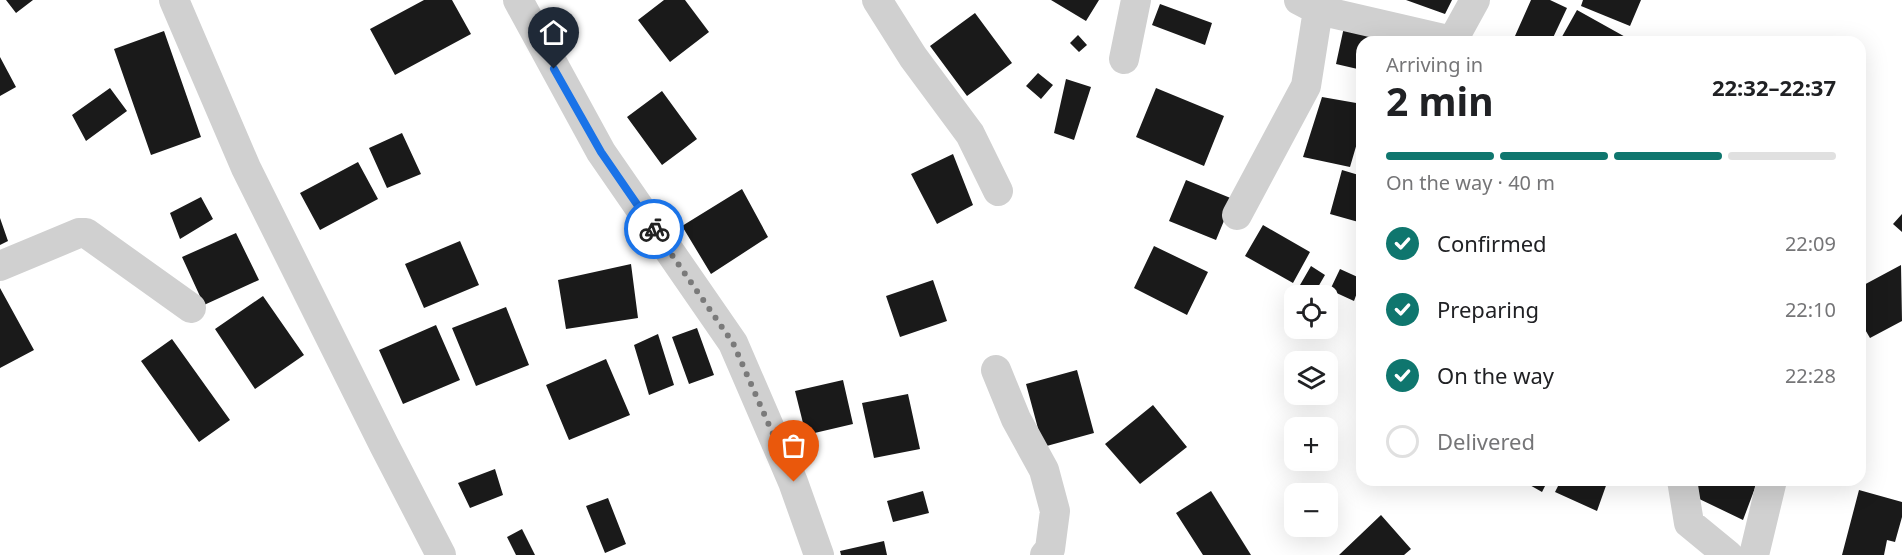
<!DOCTYPE html>
<html lang="en">
<head>
<meta charset="utf-8">
<style>
	:root { --surface:#fff; --page:#f6f6f6; --text:#202124; --muted:#757577; --line:#e0e0e0; --accent:#0f766e }
	body { margin:0; font-family:"Noto Sans",sans-serif; background:var(--page); color:var(--text); height:100vh; display:flex; flex-direction:column; font-size:22px; white-space:nowrap }
	* { box-sizing:border-box; margin:0 }
	p { font-size:20px; color:var(--muted) }
	.icon { flex:none; width:33px; height:33px; fill:none; stroke:currentColor; stroke-width:2; stroke-linecap:round; stroke-linejoin:round }
	.map { position:relative; flex:1; overflow:hidden }
	.details { position:absolute; left:1356px; top:36px; width:510px; height:450px; display:flex; flex-direction:column; background:var(--surface); border-radius:18px; box-shadow:0 6px 24px #0002 }
	.details>* { flex:none }
	.controls { position:absolute; left:1284px; top:285px; display:grid; gap:12px }
	.controls a { display:grid; place-items:center; width:54px; height:54px; border-radius:12px; background:var(--surface); box-shadow:0 6px 24px #0002; font-size:30px }
	.pin { position:absolute; display:grid; place-items:center; width:51px; height:51px; color:#fff; margin:-62px -26px; border-radius:50% 50% 50% 0; rotate:-45deg; box-shadow:0 0 6px #0007 }
	.pin .icon { rotate:45deg }
	.courier { position:absolute; display:grid; place-items:center; width:60px; height:60px; margin:-30px; border:4px solid #1a73e8; border-radius:50%; background:#fff; color:#222; box-shadow:0 2px 8px #0007 }
	.summary em { font-style:normal; font-weight:700 }
	.summary div { display:flex; flex-direction:column-reverse }
	.summary { display:flex; align-items:center; justify-content:space-between; height:102px; padding:0 30px }
	h1 { font-size:39px; font-weight:700; line-height:45px }
	.bar { display:grid; grid-template-columns:repeat(4,1fr); gap:9px 6px; align-content:center; height:72px; padding:0 30px }
	.bar i { height:8px; border-radius:4px; background:var(--line) }
	.bar .current { background:var(--accent) }
	.bar p { grid-column:span 4 }
	ol { padding:0 30px; list-style:none }
	li { display:flex; align-items:center; gap:18px; height:66px }
	li p { margin-inline-start:auto }
	li .icon { padding:6px; border-radius:50%; background:var(--accent); color:#fff; stroke-width:4 }
	li:last-child { color:var(--muted) }
	li i { width:33px; height:33px; border:3px solid var(--line); border-radius:50% }
	.map>svg:first-child { display:block }
</style>
</head>
<body>
<div class="map">
<svg width="1902" height="555" viewBox="0 0 1902 555">
	<rect width="100%" height="100%" fill="#fff"/>
	<path fill="#1a1a1a" d="M 6,0 L 33,0 L 16,13 Z
		M 424,0 L 452,0 L 471,34 L 395,75 L 370,29 Z
		M 664,0 L 685,0 L 709,32 L 670,62 L 638,20 Z
		M 1051,0 L 1099,0 L 1086,21 Z
		M 1406,0 L 1452,0 L 1445,14 Z
		M 1531,0 L 1550,0 L 1567,8 L 1551,42 L 1528,42 L 1515,36 Z
		M 1583,0 L 1641,0 L 1630,26 L 1581,6 Z
		M 1160,4 L 1212,23 L 1205,45 L 1152,25 Z
		M 1577,10 L 1629,39 L 1628,42 L 1559,42 Z
		M 975,13 L 1012,63 L 967,96 L 930,46 Z
		M 1344,27 L 1399,42 L 1362,42 L 1362,70 L 1336,64 Z
		M 164,31 L 201,137 L 151,155 L 114,49 Z
		M 1078,35 L 1087,45 L 1079,52 L 1070,43 Z
		M 0,57 L 16,87 L 0,96 Z
		M 1038,73 L 1053,85 L 1041,99 L 1026,86 Z
		M 1066,79 L 1091,87 L 1074,140 L 1054,133 Z
		M 110,88 L 127,111 L 86,141 L 72,115 Z
		M 1156,88 L 1224,116 L 1204,166 L 1136,137 Z
		M 662,91 L 697,139 L 662,165 L 627,117 Z
		M 1322,97 L 1362,104 L 1362,126 L 1350,167 L 1303,157 Z
		M 402,133 L 421,174 L 387,188 L 369,148 Z
		M 953,154 L 973,205 L 937,224 L 911,174 Z
		M 358,162 L 378,199 L 320,230 L 300,193 Z
		M 1342,170 L 1362,176 L 1362,223 L 1330,214 Z
		M 1186,180 L 1233,199 L 1216,240 L 1169,221 Z
		M 742,189 L 768,237 L 711,274 L 682,226 Z
		M 201,197 L 213,219 L 180,239 L 170,213 Z
		M 1902,214 L 1902,232 L 1893,224 Z
		M 0,218 L 8,241 L 0,245 Z
		M 1263,225 L 1310,252 L 1293,283 L 1245,256 Z
		M 236,233 L 259,280 L 204,305 L 182,257 Z
		M 460,241 L 479,285 L 424,308 L 405,264 Z
		M 1154,246 L 1208,272 L 1187,315 L 1134,288 Z
		M 631,264 L 638,318 L 566,329 L 558,280 Z
		M 1901,265 L 1902,321 L 1870,338 L 1860,321 L 1860,287 Z
		M 1311,266 L 1325,275 L 1314,294 L 1300,285 Z
		M 1340,269 L 1362,279 L 1354,301 L 1330,290 Z
		M 933,280 L 947,321 L 900,337 L 886,296 Z
		M 0,288 L 34,350 L 0,368 Z
		M 263,296 L 304,355 L 255,389 L 215,329 Z
		M 506,307 L 529,365 L 476,386 L 452,328 Z
		M 436,325 L 460,380 L 403,404 L 379,350 Z
		M 697,328 L 714,375 L 689,384 L 672,337 Z
		M 658,334 L 674,385 L 649,395 L 634,345 Z
		M 172,339 L 230,420 L 199,442 L 141,361 Z
		M 606,359 L 630,415 L 569,440 L 546,385 Z
		M 1077,370 L 1094,433 L 1043,447 L 1026,384 Z
		M 843,380 L 853,424 L 806,435 L 795,391 Z
		M 908,394 L 920,449 L 874,458 L 862,403 Z
		M 1153,405 L 1187,447 L 1140,484 L 1105,444 Z
		M 495,469 L 503,495 L 470,508 L 458,483 Z
		M 1521,480 L 1548,480 L 1542,492 Z
		M 1561,480 L 1608,480 L 1597,511 L 1555,492 Z
		M 1698,480 L 1758,480 L 1743,520 L 1691,495 Z
		M 1859,490 L 1902,502 L 1902,517 L 1895,542 L 1887,540 L 1884,555 L 1842,555 Z
		M 923,491 L 929,513 L 893,522 L 887,501 Z
		M 1211,491 L 1251,555 L 1203,555 L 1176,513 Z
		M 608,498 L 626,544 L 605,553 L 586,506 Z
		M 1381,515 L 1411,549 L 1404,555 L 1339,555 Z
		M 522,529 L 535,555 L 516,555 L 507,537 Z
		M 884,541 L 887,555 L 841,555 L 840,551 Z"/>
	<g fill="none" stroke-linecap="round" stroke-linejoin="round">
		<path stroke="#d0d0d0" stroke-width="30" d="M 174,0 L 246,168 L 384,445 L 441,555
			M 518,0 L 601,152 L 733,343 L 793,482 L 819,555
			M 877,0 L 913,57 L 970,134 L 998,191
			M 1299,0 L 1318,10 L 1457,42
			M 1453,40 L 1475,0
			M 1124,59 L 1136,0
			M 1237,215 L 1306,86 L 1318,10
			M 0,266 L 79,233 L 86,233 L 191,308
			M 996,370 L 1016,419 L 1044,470 L 1055,511 L 1050,549 L 1045,555
			M 1682,480 L 1689,523 L 1728,555
			M 1754,555 L 1772,480"/>
	</g>
	<g fill="none" stroke-linecap="round" stroke-linejoin="round">
		<path stroke="#7a7a7a" stroke-width="6" stroke-dasharray="0 10.8" d="M 654,229 L 733,343 L 794,482"/>
		<path stroke="#1a73e8" stroke-width="8" d="M 554,69 L 601,152 L 654,229"/>
	</g>
</svg>
<div class="controls">
<a><svg class="icon" aria-label="locate" viewBox="0 0 24 24"><circle cx="12" cy="12" r="6"/><path d="M12 2v4M12 18v4M2 12h4M18 12h4"/></svg></a>
<a><svg class="icon" aria-label="layers" viewBox="0 0 24 24"><path d="M12 4l9 5-9 5-9-5zM3 14l9 5 9-5"/></svg></a>
<a>+</a>
<a>−</a>
</div>
<div class="pin" style="left:794px;top:482px;background:#ea580c"><svg class="icon" aria-label="bag" viewBox="0 0 24 24"><path d="M5 8h14l-1 12H6zM9 8a3 3 0 0 1 6 0"/></svg></div>
<div class="pin" style="left:554px;top:69px;background:#1f2937"><svg class="icon" aria-label="home" viewBox="0 0 24 24"><path d="M3 11l9-7 9 7M6 9v11h12V9"/></svg></div>
<div class="courier" style="left:654px;top:229px"><svg class="icon" aria-label="bike" viewBox="0 0 24 24"><circle cx="6" cy="16" r="4"/><circle cx="18" cy="16" r="4"/><path d="M6 16l4-8h5l3 8M10 8l3 8H6M13 5h3"/></svg></div>
<section class="details">
<div class="summary"><div><h1>2 min</h1><p>Arriving in</p></div><em>22:32–22:37</em></div>
<div class="bar"><i class="current"></i><i class="current"></i><i class="current"></i><i></i><p>On the way · 40 m</p></div>
<ol>
<li><svg class="icon" aria-label="check" viewBox="0 0 24 24"><path d="M5 12l5 5 9-10"/></svg>Confirmed<p>22:09</p></li>
<li><svg class="icon" aria-label="check" viewBox="0 0 24 24"><path d="M5 12l5 5 9-10"/></svg>Preparing<p>22:10</p></li>
<li><svg class="icon" aria-label="check" viewBox="0 0 24 24"><path d="M5 12l5 5 9-10"/></svg>On the way<p>22:28</p></li>
<li><i></i>Delivered</li>
</ol>
</section>
</div>
</body>
</html>
